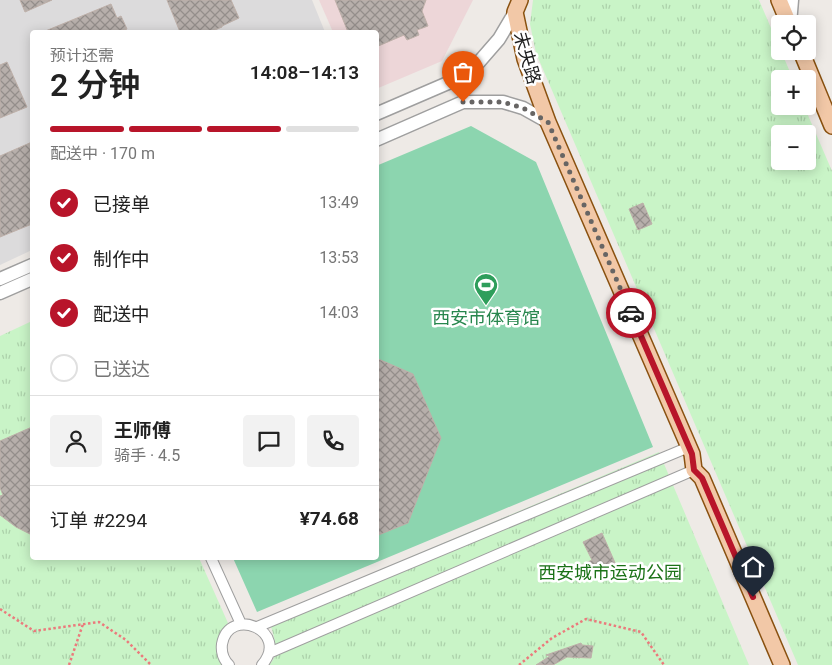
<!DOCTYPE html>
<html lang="zh">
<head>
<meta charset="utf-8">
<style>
	:root { --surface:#fff; --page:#f2f2f2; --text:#222; --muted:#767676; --line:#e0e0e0; --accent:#b8152a }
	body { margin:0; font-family:Roboto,"Noto Sans SC",sans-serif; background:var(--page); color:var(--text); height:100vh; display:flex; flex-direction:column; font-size:19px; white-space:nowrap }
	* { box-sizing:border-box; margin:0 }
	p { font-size:16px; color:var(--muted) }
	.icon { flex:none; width:28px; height:28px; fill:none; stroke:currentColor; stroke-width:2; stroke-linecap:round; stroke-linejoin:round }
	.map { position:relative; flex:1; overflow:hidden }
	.drawer { position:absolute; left:30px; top:30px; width:349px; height:530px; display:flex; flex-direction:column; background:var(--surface); border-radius:5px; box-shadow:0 2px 12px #0003 }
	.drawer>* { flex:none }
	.controls { position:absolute; left:771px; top:15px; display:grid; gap:10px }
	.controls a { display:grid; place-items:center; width:45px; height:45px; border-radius:5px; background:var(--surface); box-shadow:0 2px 12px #0003; font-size:25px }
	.pin { position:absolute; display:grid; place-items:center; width:42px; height:42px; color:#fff; margin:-51px -21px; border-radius:50% 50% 50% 0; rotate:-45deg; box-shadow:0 0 5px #0007 }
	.pin .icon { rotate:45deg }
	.courier { position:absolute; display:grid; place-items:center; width:50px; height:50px; margin:-25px; border:4px solid #b8152a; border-radius:50%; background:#fff; color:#222; box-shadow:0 1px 6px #0007 }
	.summary em { font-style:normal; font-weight:600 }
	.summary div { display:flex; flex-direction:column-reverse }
	.summary { display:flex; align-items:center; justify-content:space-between; height:85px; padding:0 20px }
	h1 { font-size:32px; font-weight:600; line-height:38px }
	.bar { display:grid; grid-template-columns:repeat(4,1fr); gap:8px 5px; align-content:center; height:60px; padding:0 20px }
	.bar i { height:6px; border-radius:4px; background:var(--line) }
	.bar .active { background:var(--accent) }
	.bar p { grid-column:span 4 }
	.line { display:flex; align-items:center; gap:12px; padding:0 20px; border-top:1px solid var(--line) }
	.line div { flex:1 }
	.round { display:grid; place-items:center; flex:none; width:52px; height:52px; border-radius:5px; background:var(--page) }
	ol { padding:0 20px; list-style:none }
	li { display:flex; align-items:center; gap:15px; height:55px }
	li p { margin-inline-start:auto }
	li .icon { padding:5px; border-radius:50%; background:var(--accent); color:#fff; stroke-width:4 }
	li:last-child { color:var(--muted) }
	li i { width:28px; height:28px; border:2px solid var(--line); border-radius:50% }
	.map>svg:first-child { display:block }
</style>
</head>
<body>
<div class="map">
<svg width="832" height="665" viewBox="0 0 832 665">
	<defs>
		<pattern id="park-tufts" width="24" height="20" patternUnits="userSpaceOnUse" patternTransform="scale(1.25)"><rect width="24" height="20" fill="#c9f4c7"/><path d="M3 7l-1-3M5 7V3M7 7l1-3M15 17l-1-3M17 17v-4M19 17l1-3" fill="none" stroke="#acd1aa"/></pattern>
		<pattern id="building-cross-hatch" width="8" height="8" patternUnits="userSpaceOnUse" patternTransform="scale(1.25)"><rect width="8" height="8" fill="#b7afab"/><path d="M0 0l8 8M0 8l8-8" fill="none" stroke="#948e8b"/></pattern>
	</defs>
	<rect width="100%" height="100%" fill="#eeeae6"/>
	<path fill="#dcdbdc" d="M 0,0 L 312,0 L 325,32 L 32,32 L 32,250 L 0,265 Z"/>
	<path fill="#edd6d8" d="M 319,0 L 473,0 L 442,61 L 376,89 L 376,32 L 333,32 Z"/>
	<path fill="url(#park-tufts)" fill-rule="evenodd" d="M 533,0 L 759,0 L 780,49 L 780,51 L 781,51 L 793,79 L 780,79 L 780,106 L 804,106 L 832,171 L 832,665 L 798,665 L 536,53 L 530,24 ZM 780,134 L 808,134 L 808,161 L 780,161 Z
		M 32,321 L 32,558 L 199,558 L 228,623 C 215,641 214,644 221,665 L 0,665 L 0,336 Z
		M 659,452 L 749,665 L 269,665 C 282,653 272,631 268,617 Z"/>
	<path fill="#8cd5af" d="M 471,126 L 536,162 L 653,447 L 257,612 L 233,558 L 376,558 L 376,166 Z"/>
	<path fill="url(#building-cross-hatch)" stroke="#beb0a9" d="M 20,0 L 52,0 L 25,12 Z
		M 167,0 L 231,0 L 239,18 L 222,26 L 222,27 L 210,32 L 180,32 Z
		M 335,0 L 426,0 L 422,11 L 428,26 L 417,30 L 419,35 L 407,40 L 404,35 L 376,47 L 376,32 L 348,32 Z
		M 111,4 L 117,18 L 121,16 L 127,29 L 119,32 L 43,32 Z
		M 7,62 L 27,107 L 0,118 L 0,65 Z
		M 32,142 L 32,224 L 0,237 L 0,156 Z
		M 643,203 L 652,224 L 638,230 L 629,209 Z
		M 376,358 L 413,374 L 441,438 L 408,523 L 376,536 Z
		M 32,427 L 32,535 L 16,527 L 0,515 L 0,496 L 3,495 L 0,488 L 0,441 Z
		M 602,533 L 616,565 L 578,582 L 572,569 L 592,560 L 583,542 Z
		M 581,643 L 582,645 L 593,646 L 591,658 L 567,657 L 553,665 L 536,665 L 550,656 L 546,655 Z"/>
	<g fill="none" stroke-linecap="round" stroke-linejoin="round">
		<g stroke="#9f9f9f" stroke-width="12">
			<path id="minor" d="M 211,558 L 241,624
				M 257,627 L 689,447
				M 269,653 L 694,470
				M 229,665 C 223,659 221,652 222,644 C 229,605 291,631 262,665"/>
		</g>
		<g stroke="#9f9f9f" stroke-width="15">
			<path id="tertiary" d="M 790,24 L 792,0
				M 376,114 L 455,80 L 479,62 L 499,39 L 515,12
				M 376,140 L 463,102 L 503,102 L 523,108 L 548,122
				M 0,279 L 32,265
				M 0,293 L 32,279"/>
		</g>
		<g stroke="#895110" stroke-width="18">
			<path id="primary" d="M 520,0 L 515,12 L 525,59 L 548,122 L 692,454 L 694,470 L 702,478 L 782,665
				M 779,0 L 789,24
				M 801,51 L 832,126"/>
		</g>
		<path stroke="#eb7a7c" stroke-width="2.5" stroke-dasharray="2.5 2.5" stroke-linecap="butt" d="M 0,609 L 34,631 L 99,622 L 126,640 L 151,665
			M 69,665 L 83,624
			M 519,665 L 552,638 L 586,619 L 641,632 L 664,665"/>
		<use href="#minor" stroke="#fff" stroke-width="10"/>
		<use href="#tertiary" stroke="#fff" stroke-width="12"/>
		<use href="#primary" stroke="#f2c8a7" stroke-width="15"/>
	</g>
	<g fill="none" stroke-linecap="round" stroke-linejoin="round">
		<path stroke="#676564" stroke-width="5" stroke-dasharray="0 9" d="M 463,102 L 503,102 L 523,108 L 548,122 L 631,313"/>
		<path stroke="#b8152a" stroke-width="6" d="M 631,313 L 692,454 L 694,470 L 702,478 L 753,597"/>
	</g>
	<defs>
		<g id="stadium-pin" transform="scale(1.25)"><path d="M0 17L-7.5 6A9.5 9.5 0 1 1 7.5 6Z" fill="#2e9e5b" stroke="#fff"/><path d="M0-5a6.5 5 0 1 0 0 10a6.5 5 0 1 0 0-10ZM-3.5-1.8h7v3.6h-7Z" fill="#fff"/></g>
	</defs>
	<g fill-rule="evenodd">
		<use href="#stadium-pin" x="486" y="285"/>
	</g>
	<g text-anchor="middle" stroke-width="5" stroke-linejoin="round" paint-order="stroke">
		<g font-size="18" fill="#1e1e1e" stroke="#fff">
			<text transform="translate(527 58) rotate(74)" y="6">未央路</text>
		</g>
		<g font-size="18" fill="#27864d" stroke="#fff">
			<text x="486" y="324">西安市体育馆</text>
		</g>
		<g font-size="18" fill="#1b7217" stroke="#fff">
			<text x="610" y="579">西安城市运动公园</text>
		</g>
	</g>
</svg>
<div class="controls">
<a><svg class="icon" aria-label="locate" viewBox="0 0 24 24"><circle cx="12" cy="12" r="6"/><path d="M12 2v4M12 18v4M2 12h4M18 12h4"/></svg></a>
<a>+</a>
<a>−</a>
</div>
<div class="pin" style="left:463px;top:102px;background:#ea580c"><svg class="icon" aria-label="bag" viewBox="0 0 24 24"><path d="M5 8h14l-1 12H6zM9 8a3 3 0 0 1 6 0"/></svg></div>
<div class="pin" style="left:753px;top:597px;background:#1f2937"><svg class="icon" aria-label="home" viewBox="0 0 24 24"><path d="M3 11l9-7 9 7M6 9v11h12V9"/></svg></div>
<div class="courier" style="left:631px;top:313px"><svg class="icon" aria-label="car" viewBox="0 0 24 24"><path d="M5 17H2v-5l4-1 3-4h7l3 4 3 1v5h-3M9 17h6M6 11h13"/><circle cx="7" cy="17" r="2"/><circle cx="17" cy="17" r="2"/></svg></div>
<section class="drawer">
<div class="summary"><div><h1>2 分钟</h1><p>预计还需</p></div><em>14:08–14:13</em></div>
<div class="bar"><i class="active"></i><i class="active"></i><i class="active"></i><i></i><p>配送中 · 170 m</p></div>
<ol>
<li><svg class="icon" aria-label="check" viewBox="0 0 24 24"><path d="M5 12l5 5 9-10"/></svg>已接单<p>13:49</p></li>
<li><svg class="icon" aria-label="check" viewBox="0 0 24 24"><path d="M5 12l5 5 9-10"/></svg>制作中<p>13:53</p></li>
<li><svg class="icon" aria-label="check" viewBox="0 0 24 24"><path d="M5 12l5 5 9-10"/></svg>配送中<p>14:03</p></li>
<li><i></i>已送达</li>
</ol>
<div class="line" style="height:90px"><a class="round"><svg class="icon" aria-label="person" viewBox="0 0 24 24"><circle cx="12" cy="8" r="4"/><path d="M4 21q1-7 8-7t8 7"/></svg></a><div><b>王师傅</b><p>骑手 · 4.5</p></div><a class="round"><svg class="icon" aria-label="chat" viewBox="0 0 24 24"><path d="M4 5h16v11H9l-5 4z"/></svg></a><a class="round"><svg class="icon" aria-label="phone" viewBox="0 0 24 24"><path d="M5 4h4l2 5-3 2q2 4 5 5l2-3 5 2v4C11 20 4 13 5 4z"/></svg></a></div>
<div class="line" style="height:65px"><div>订单 #2294</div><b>¥74.68</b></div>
</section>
</div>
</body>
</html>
